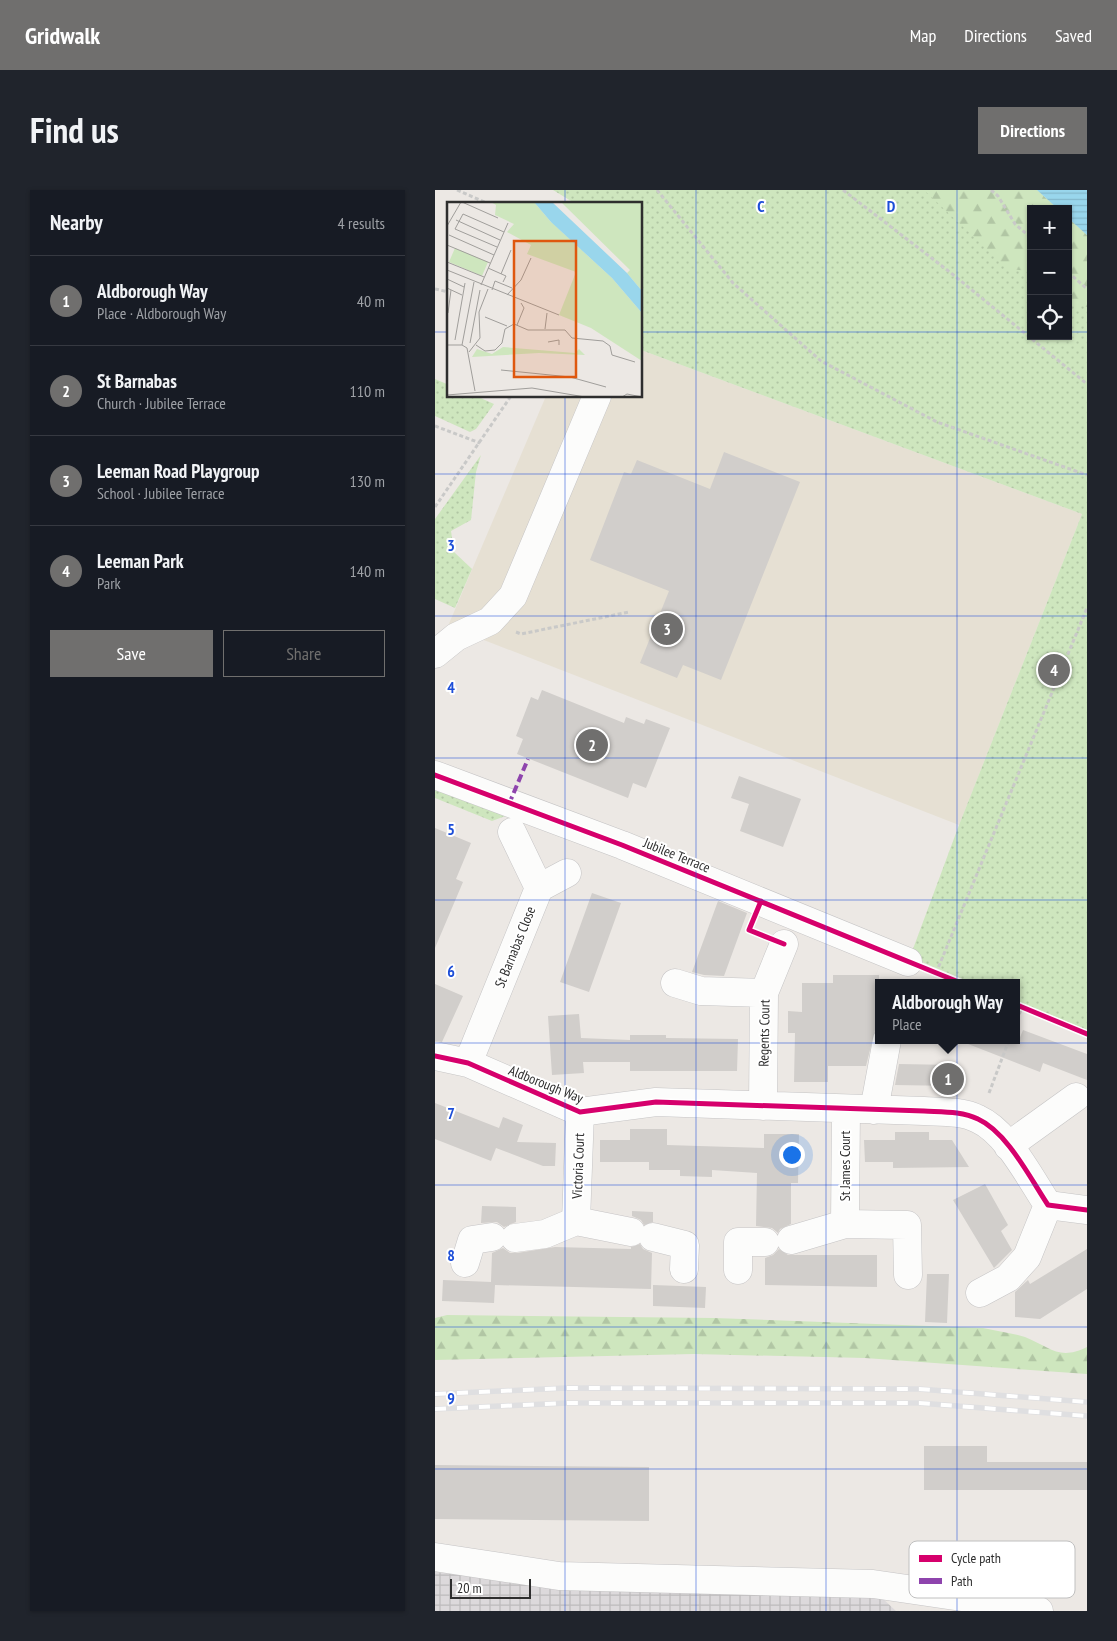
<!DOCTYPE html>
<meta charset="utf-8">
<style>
:root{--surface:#171b24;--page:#20242c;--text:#f1f3f6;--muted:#9ea1a6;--line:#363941;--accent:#706f6e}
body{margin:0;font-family:"PT Sans Narrow",sans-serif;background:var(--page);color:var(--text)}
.controls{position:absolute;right:15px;top:15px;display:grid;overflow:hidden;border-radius:0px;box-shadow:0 1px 4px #0004}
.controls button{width:45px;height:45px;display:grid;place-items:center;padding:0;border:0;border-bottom:1px solid var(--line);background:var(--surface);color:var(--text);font:25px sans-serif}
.scale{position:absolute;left:15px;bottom:12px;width:81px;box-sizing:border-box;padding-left:5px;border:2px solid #2e2e2e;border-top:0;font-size:14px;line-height:18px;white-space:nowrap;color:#2e2e2e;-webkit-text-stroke:4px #fff;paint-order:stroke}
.you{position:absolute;left:356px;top:964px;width:18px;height:18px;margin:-12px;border:4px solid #fff;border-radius:50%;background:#1a73e8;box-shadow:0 0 0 8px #1a73e833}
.badge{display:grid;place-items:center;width:32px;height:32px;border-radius:50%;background:var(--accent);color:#fff;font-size:16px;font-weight:700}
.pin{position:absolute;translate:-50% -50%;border:2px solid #fff;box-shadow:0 1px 5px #0006}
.popup{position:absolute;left:440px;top:789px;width:145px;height:65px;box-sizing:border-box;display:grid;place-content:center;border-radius:0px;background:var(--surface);filter:drop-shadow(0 1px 4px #0005);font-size:16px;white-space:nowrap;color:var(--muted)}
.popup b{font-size:19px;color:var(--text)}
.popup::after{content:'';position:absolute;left:50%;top:100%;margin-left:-10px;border:10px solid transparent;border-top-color:var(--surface)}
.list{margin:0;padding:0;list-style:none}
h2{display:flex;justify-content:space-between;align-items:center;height:65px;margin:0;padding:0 20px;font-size:21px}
h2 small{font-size:16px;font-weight:400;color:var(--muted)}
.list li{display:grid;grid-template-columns:32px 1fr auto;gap:15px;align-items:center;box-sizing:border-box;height:90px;padding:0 20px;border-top:1px solid var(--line)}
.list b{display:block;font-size:19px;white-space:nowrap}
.list p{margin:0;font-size:16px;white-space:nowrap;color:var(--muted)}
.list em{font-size:16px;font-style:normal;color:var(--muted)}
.actions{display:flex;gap:10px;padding:15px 20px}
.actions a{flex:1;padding:11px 0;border:1px solid var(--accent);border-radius:0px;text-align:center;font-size:18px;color:var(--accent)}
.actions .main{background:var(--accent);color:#fff}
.icon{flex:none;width:28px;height:28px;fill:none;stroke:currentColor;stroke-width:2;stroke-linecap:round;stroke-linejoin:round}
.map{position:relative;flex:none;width:652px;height:1421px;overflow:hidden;border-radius:0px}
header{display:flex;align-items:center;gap:30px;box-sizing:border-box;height:70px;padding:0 25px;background:var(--accent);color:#fff}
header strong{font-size:24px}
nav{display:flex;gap:28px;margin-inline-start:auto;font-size:18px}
.intro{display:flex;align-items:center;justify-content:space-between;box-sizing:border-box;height:120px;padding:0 30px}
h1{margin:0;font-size:35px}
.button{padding:12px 22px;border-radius:0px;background:var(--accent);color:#fff;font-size:18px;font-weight:700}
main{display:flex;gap:30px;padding:0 30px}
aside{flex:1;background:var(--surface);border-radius:0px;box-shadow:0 1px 4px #0004}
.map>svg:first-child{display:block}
.industrial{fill:url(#industrial-grid)}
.education{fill:#e6e0d3}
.green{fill:url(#green-dots)}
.forest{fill:url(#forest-firs)}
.water{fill:url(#water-rules)}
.building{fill:#d1cecb}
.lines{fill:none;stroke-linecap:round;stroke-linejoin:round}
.minor-casing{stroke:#c5c4c5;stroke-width:29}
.path{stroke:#c9c9c8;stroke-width:3;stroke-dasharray:4 2.5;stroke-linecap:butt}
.minor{stroke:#fcfcfb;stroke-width:28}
.rail-casing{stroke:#dfdfe1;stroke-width:5.5}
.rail{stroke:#fff;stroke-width:4;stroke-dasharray:11;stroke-linecap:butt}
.quiet{stroke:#8e44ad;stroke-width:4;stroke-dasharray:8 4;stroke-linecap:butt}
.cycleway-casing{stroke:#fff;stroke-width:8}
.cycleway{stroke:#d6006c;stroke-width:5}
.grid{fill:none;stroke:#1d4ed8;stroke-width:1;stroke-opacity:0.55}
.labels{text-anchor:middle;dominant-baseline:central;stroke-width:4;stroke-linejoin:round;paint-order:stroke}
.street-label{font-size:14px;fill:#2e2e2e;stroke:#fff}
.inset-road{fill:none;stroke:#a09e9b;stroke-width:1}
.view{fill:#df570e;fill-opacity:0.15;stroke:#df570e;stroke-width:2.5}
.inset-edge{fill:none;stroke:#2e2e2e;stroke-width:2.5}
.key{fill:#fff;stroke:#c0c0c0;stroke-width:1}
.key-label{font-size:14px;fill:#2e2e2e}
.grid-label{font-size:16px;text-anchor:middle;font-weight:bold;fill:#1d4ed8;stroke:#fff;stroke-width:4;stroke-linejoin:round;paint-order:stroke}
</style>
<header>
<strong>Gridwalk</strong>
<nav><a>Map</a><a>Directions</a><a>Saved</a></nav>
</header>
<div class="intro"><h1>Find us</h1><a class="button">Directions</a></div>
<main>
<aside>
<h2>Nearby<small>4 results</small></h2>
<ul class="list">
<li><span class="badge">1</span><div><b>Aldborough Way</b><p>Place · Aldborough Way</p></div><em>40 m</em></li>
<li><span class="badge">2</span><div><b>St Barnabas</b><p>Church · Jubilee Terrace</p></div><em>110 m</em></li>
<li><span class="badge">3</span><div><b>Leeman Road Playgroup</b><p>School · Jubilee Terrace</p></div><em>130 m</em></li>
<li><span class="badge">4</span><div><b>Leeman Park</b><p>Park</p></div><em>140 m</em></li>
</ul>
<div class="actions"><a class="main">Save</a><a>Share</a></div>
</aside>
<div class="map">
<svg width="652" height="1421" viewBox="0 0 652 1421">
<defs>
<pattern id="industrial-grid" width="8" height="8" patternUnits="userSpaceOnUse" patternTransform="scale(1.25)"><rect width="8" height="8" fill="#dcd9db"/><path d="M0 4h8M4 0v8" fill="none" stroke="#bdbbbc"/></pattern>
<pattern id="green-dots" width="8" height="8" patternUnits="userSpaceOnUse" patternTransform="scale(1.25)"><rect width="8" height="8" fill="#cee6be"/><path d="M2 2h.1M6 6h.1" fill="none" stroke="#b1c6a4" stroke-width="1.8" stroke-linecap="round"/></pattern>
<pattern id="forest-firs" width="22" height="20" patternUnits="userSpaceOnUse" patternTransform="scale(1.25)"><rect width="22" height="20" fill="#cee6be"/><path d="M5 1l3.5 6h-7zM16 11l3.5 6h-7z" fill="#b1c6a4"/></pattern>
<pattern id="water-rules" width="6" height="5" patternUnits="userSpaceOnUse" patternTransform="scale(1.25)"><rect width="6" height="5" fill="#99d6ec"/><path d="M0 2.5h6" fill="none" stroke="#84b8cb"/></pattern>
</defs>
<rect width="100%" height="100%" fill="#ece8e4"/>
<path class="industrial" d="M 0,1382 L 155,1398 L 409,1404 L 447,1408 L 461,1421 L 0,1421 Z"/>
<path class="education" d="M 206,160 L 647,324 L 524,635 L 13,436 L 111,206 L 206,206 Z"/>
<path class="green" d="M 118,0 L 602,0 L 623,19 L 596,19 L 596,146 L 633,146 L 633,28 L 652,45 L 652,840 L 582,811 L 582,793 L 537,793 L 475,767 L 524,635 L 647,324 L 206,160 L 206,14 L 141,14 Z
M 0,189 L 14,195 L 14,206 L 41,206 L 59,214 L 41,239 L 35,242 L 0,226 Z
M 46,265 L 41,282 L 36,330 L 16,341 L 19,362 L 37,379 L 20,418 L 0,409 L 0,329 Z
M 0,595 L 76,624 L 57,631 L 0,608 Z"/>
<path class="forest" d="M 481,0 L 602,0 L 623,19 L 596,19 L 596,81 L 573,79 L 490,1 Z
M 633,28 L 652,45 L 652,117 L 633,113 Z
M 12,1125 L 279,1128 L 548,1138 C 562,1141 577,1143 590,1147 C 615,1157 624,1171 652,1157 L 652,1184 L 430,1168 L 259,1164 L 0,1170 L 0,1128 Z"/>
<path class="water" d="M 602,0 L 652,0 L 652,45 L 633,28 L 633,19 L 623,19 Z"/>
<path class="building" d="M 289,262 L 365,292 L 286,490 L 248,475 L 242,488 L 205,473 L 234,401 L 155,370 L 189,282 L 196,284 L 202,270 L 275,299 Z
M 107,500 L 189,533 L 191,527 L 209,534 L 211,529 L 235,538 L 211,598 L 198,593 L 193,608 L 82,564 L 88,549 L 81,546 L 96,507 L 103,510 Z
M 304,586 L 366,609 L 348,657 L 305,641 L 314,614 L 296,608 Z
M 0,638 L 36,653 L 21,689 L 28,692 L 0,758 Z
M 157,703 L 186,713 L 154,802 L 125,792 Z
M 283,711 L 312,723 L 289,786 L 269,785 L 257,782 Z
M 398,785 L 444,785 L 444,822 L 440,821 L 440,840 L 431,876 L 393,876 L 393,892 L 359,892 L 360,843 L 353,843 L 353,821 L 367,822 L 367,793 L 398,793 Z
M 0,794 L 28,806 L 7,852 L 0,851 Z
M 144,824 L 146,848 L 195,850 L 195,845 L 231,845 L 231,848 L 303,849 L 302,881 L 195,881 L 195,872 L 148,872 L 149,883 L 117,885 L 113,826 Z
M 588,840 L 652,864 L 652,890 L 608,873 L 605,882 L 528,852 L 584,850 Z
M 464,874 L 519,875 L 520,896 L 460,895 Z
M 0,913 L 64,938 L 68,927 L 88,935 L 82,952 L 121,953 L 120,976 L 108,976 L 61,958 L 56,971 L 0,949 Z
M 195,939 L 232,939 L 232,955 L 329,958 L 329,944 L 364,944 L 363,993 L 356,993 L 356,1034 L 345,1039 L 343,1043 L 337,1038 L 321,1036 L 322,983 L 277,980 L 277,987 L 245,986 L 245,980 L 214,980 L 214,972 L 165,972 L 165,950 L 195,950 Z
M 460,942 L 494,942 L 494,950 L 517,950 L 534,977 L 458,978 L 458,972 L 430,972 L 429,950 L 460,950 Z
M 550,994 L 573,1035 L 566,1041 L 577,1060 L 559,1078 L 518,1010 Z
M 47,1016 L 81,1017 L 81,1032 L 69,1037 L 62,1032 L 46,1033 Z
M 197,1021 L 218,1022 L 218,1032 L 209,1035 L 206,1030 L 197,1026 Z
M 205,1054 L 208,1059 L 217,1063 L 216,1099 L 60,1095 L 59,1113 L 7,1111 L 8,1090 L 56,1092 L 57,1063 L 68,1058 L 75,1063 L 82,1063 L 120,1057 L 196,1059 L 196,1057 Z
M 344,1059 L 353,1065 L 442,1065 L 442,1097 L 330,1095 L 330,1068 L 338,1065 Z
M 652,1059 L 652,1099 L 605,1129 L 580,1127 L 580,1102 L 593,1090 L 595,1094 Z
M 492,1084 L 514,1084 L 512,1133 L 490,1132 Z
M 218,1095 L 271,1097 L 270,1118 L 218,1116 Z
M 489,1256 L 552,1256 L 552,1272 L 652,1272 L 652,1300 L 489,1300 Z
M 0,1275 L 214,1277 L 214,1331 L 0,1329 Z"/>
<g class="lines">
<g class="minor-casing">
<path id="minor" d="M 0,464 L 21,447 L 55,431 L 78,406 L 162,206
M 0,585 L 187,655 L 473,772
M 104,698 L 132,683
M 240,793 L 266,801 L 329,803
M 0,866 L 33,873 L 145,922 L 221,912 L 489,921 C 507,922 527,921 543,929 C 572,942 595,988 613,1015 L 652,1020
M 33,873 L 104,698 L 77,642
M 328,916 L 329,803 L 349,754
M 439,920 L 452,850
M 573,956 L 641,907
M 141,1031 L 145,922
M 410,1034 L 411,919
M 218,1047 L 250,1055 L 249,1079
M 80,1048 L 110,1044 L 141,1031 L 196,1042
M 356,1050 L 410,1034 L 472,1035 L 473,1085
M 30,1073 L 37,1050 L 57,1047
M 303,1080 L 303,1052 L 330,1052
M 545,1103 L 573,1088 L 592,1067 L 613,1015
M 0,1367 L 124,1386 L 438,1394 L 582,1415 L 604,1421"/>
</g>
<path class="path" d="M 22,0 L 54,14
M 222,0 L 298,93 L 386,171 L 502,232 L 652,285
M 408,0 L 516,83 L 652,194
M 556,0 L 563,6 L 580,34 L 596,48
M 633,82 L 652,99
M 0,99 L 14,102
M 0,236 L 45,253
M 0,317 L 76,206
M 81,442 L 86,444 L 194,422
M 501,783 L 652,418
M 582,830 L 587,817
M 554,903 L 574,850"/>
<use href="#minor" class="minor"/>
<g class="rail-casing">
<path id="rail" d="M 0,1204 L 131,1198 L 484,1199 L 652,1212
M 0,1219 L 132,1213 L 484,1213 L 652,1226"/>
</g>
<use href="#rail" class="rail"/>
<path class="quiet" d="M 74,614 L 93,569"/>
<g class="cycleway-casing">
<path id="cycleway" d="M 0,585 L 187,655 L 526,793
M 326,711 L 314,740 L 349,754
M 582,815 L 652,844
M 0,866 L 33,873 L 145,922 L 221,912 L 489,921 C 507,922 527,921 543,929 C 572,942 595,988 613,1015 L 652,1020"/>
</g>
<use href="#cycleway" class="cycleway"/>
</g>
<path class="grid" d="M 130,0 L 130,14M 261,0 L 261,1421M 391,0 L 391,1421M 522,0 L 522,1421M 0,142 L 14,142M 206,142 L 596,142M 633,142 L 652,142M 130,206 L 130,1421M 0,284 L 652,284M 0,426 L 652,426M 0,568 L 652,568M 0,710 L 652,710M 0,853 L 652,853M 0,995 L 652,995M 0,1137 L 652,1137M 0,1279 L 652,1279"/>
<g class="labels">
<g class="street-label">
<text transform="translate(242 665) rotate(22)">Jubilee Terrace</text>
<text transform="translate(80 757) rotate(-68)">St Barnabas Close</text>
<text transform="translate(329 843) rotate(-89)">Regents Court</text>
<text transform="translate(111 894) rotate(22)">Aldborough Way</text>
<text transform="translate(143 976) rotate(-88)">Victoria Court</text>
<text transform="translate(410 976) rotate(-90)">St James Court</text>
</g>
</g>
<g transform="translate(12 12)">
<rect width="195" height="195" fill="#ece8e4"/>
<path d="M 44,0 L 87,0 L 104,20 L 165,76 L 195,111 L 195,159 L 144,126 L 112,113 L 129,70 L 80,52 L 84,43 L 60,30 L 67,22 L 48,13 L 49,3 ZM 114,0 L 195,0 L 195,89 L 180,71 L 183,68 ZM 8,46 L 41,60 L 35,74 L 2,60 Z" fill="#cee6be"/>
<path d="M 104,20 L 136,50 L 134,54 L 109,38 L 110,31 ZM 56,145 L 128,151 L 132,147 L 138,153 L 92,151 L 25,155 L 30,147 L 45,152 Z" fill="#cee6be"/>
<path d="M 87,0 L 105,0 L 180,71 L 195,89 L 195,111 L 165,76 L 104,20 Z" fill="#99d6ec"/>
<path class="inset-road" d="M 15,0 L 51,16M 9,18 L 53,38M 0,24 L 14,0M 2,33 L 47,53M 0,43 L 43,61M 50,45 L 8,27 L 16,12 L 57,30M 0,60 L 37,75M 41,66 L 59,74 L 56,80M 0,68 L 112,113M 54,72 L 64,48M 0,77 L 17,85M 34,83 L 61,21M 0,86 L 15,93M 45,88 L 48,79 L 65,86M 60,93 L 74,78 L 84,56M 1,111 L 4,88M 38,115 L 60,124M 70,123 L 77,106 L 74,101M 98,127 L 100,111M 8,138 L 18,81M 101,140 L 112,138 L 112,143M 23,141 L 33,88M 0,143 L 15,143 L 20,146 L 28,189M 15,143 L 27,80M 29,143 L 38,149 L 48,148 L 55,141 L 58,127 L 67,122 L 81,128 L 118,128 L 125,136 L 156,139 L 163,144 L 165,153 L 188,160M 22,150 L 33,136 L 32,110 L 41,87M 54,168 L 123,175 L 159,185M 0,193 L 85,186 L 138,195M 175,195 L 180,192 L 195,195"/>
<path class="view" d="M 67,39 L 129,39 L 129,175 L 67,175 Z"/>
<rect width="195" height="195" class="inset-edge"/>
</g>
<rect x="474" y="1351" width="166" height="57" rx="8" class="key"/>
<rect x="484" y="1365" width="23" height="7" fill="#d6006c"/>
<rect x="484" y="1388" width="23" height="6" fill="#8e44ad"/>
<g class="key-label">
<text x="516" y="1373">Cycle path</text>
<text x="516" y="1396">Path</text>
</g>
<g class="grid-label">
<text x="326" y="22">C</text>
<text x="456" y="22">D</text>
<text x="16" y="361">3</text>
<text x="16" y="503">4</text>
<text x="16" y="645">5</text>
<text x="16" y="787">6</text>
<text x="16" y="929">7</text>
<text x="16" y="1071">8</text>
<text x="16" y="1214">9</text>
</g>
</svg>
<div class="controls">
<button>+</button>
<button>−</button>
<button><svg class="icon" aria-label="locate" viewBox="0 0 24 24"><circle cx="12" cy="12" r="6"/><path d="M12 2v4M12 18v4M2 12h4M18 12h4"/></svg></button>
</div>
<div class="scale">20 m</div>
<div class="you"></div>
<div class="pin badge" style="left:513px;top:889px">1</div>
<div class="popup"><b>Aldborough Way</b>Place</div>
<div class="pin badge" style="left:157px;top:555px">2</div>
<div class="pin badge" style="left:232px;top:439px">3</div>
<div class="pin badge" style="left:619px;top:480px">4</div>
</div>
</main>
